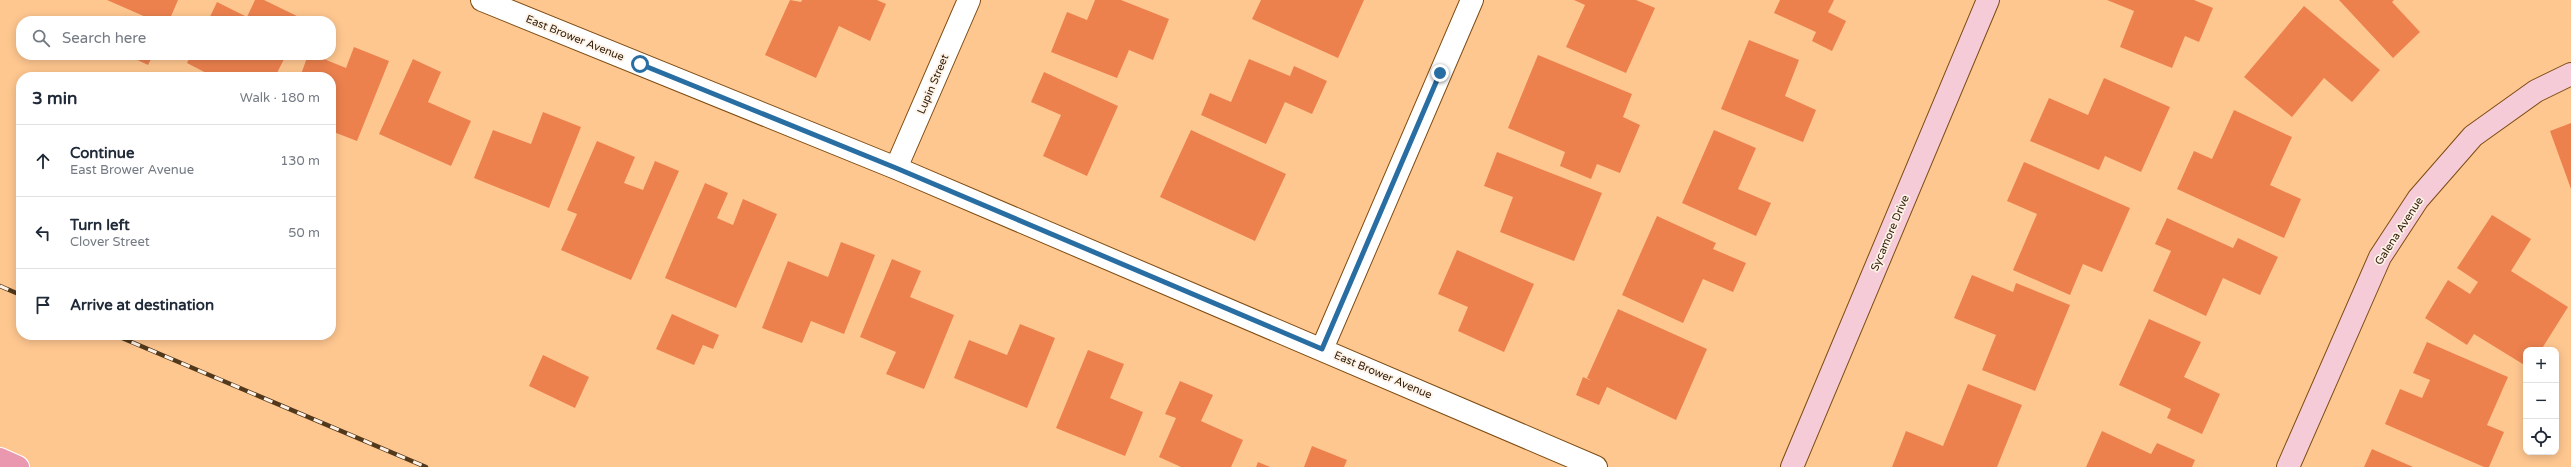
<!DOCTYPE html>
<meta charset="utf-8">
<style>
:root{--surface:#fff;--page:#f6f6f7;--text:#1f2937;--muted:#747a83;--line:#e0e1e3}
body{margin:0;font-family:"Varela Round",sans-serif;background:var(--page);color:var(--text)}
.controls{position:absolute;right:12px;bottom:12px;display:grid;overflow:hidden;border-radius:8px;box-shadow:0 2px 10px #0003}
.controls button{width:36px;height:36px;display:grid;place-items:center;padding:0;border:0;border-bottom:1px solid var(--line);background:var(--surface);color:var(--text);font:20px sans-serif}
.stop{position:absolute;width:12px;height:12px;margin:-9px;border:3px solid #296ea3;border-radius:50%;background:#fff}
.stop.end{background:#296ea3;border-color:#fff;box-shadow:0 1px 4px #0008}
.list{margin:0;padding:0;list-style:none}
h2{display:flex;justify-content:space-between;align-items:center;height:52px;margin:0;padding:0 16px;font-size:17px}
h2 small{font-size:13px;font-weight:400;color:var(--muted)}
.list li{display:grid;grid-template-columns:26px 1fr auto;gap:12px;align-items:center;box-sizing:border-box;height:72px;padding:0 16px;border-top:1px solid var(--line)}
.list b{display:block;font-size:15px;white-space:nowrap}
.list p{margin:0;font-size:13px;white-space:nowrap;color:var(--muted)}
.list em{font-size:13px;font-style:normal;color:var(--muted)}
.icon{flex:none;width:22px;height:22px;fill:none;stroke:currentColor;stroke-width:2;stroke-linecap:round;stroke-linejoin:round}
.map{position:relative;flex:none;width:2571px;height:467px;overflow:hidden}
.search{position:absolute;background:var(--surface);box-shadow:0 2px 10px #0003;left:16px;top:16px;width:320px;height:44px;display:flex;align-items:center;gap:10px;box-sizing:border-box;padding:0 14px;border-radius:16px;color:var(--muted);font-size:15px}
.panel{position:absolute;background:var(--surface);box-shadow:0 2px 10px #0003;left:16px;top:72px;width:320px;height:268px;border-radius:16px}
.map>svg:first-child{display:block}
.building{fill:#ec814e}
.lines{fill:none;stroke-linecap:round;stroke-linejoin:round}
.street-casing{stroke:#7d4c12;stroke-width:24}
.secondary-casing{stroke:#7d4c12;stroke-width:24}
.primary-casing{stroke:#fff;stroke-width:24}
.street{stroke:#fff;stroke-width:22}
.secondary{stroke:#f4cbd7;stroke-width:22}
.primary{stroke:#e998b0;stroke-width:22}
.rail-casing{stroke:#53391c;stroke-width:4.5}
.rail{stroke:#fdf2e7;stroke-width:3;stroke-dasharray:9;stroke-linecap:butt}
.route{stroke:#296ea3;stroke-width:5}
.labels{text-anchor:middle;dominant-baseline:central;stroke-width:3.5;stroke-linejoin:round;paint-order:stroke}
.street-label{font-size:11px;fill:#321d06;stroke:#fdf2e7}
</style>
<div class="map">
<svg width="2571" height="467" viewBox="0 0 2571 467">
<rect width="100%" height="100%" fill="#ffc790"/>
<path class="building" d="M 107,0 L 178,0 L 169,21 L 155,21 Z
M 255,0 L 264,0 L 303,19 L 208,21 L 217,2 L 247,17 Z
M 790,0 L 801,2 L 802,0 L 877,0 L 886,4 L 870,41 L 839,26 L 816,78 L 765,55 Z
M 1095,0 L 1121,0 L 1169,19 L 1153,60 L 1129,50 L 1117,78 L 1051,52 L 1067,12 L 1087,20 Z
M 1261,0 L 1364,0 L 1338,58 L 1252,19 Z
M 1574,0 L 1636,0 L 1655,8 L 1626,73 L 1566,47 L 1585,5 Z
M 1780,0 L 1834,0 L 1828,12 L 1846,21 L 1832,51 L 1812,41 L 1816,32 L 1774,13 Z
M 2107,0 L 2194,0 L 2213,8 L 2199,42 L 2185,36 L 2172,68 L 2120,47 L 2134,11 Z
M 2339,0 L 2394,0 L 2392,2 L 2420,32 L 2393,58 Z
M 2304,6 L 2380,70 L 2352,102 L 2324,78 L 2292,117 L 2244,77 Z
M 139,16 L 148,21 L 136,21 Z
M 1749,40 L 1799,60 L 1785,96 L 1816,110 L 1803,142 L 1721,109 Z
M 354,47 L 389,61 L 357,141 L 331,131 L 331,77 L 300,77 L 308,55 L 314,55 L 346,68 Z
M 127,55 L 153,55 L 148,65 Z
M 191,55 L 286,55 L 275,77 L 214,77 L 187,63 Z
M 1538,55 L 1632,94 L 1623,117 L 1640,125 L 1620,173 L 1597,164 L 1591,179 L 1560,166 L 1565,152 L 1508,128 Z
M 413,59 L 441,72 L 428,102 L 471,121 L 451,166 L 379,134 Z
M 1249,59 L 1290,76 L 1294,66 L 1327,81 L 1312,114 L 1285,102 L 1266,144 L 1201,115 L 1210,93 L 1231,102 Z
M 1044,72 L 1118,106 L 1087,176 L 1043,156 L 1061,115 L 1031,102 Z
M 2104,78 L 2170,107 L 2141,172 L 2105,156 L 2099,170 L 2030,141 L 2049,98 L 2088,115 Z
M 2234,110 L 2292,137 L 2270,185 L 2301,199 L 2284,238 L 2177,189 L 2194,151 L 2212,159 Z
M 543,112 L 581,127 L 549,208 L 474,178 L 493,130 L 531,144 Z
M 2571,123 L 2571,189 L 2550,131 Z
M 1191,130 L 1286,174 L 1255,241 L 1160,197 Z
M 1714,130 L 1756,148 L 1738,189 L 1771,203 L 1756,236 L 1682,203 Z
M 597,141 L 635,157 L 624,183 L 643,190 L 655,161 L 679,171 L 631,280 L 561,250 L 577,214 L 567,210 Z
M 1497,152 L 1602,193 L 1574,261 L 1500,232 L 1513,197 L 1484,186 Z
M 2024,162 L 2130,208 L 2102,272 L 2083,264 L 2070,295 L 2013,270 L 2037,214 L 2007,201 Z
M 705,183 L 728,193 L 717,218 L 733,225 L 743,199 L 777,214 L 736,308 L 665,278 Z
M 2492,215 L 2531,239 L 2511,271 L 2568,307 L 2541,350 L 2526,350 L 2526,366 L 2474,334 L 2467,345 L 2425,318 L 2448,280 L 2470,294 L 2478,282 L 2457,268 Z
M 1657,216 L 1716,243 L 1713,249 L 1746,263 L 1733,292 L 1703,279 L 1683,323 L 1622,295 Z
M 2167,218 L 2233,248 L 2238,238 L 2278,257 L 2260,295 L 2223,278 L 2206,316 L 2153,291 L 2171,251 L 2155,244 Z
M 841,242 L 875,255 L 844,334 L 811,321 L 802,343 L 762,328 L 788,261 L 828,277 Z
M 1457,250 L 1534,284 L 1504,352 L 1458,331 L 1468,307 L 1438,294 Z
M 892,259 L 921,271 L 910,297 L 954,315 L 924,389 L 886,374 L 896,352 L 860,337 Z
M 1972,275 L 2013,292 L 2016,283 L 2070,305 L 2035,391 L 1982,370 L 1996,335 L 1954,318 Z
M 1618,309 L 1707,349 L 1676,420 L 1607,387 L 1599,405 L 1576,395 L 1583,377 L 1592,381 L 1587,378 Z
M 672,314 L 719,335 L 713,349 L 703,345 L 694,365 L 656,349 Z
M 2149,319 L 2201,342 L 2184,377 L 2220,394 L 2202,434 L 2167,418 L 2171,409 L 2119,385 Z
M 1020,324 L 1055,338 L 1027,408 L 954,378 L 969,340 L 1007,355 Z
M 2427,342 L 2508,377 L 2487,425 L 2504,432 L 2489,467 L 2484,467 L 2385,424 L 2400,389 L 2422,398 L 2430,380 L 2413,373 Z
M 1088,350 L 1124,364 L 1110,398 L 1143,412 L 1125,456 L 1056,428 Z
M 543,355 L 589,377 L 575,408 L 529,386 Z
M 1180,381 L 1213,395 L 1201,421 L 1243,440 L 1231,467 L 1181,467 L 1159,457 L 1176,418 L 1165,414 Z
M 1968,384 L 2022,405 L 1997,467 L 1892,467 L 1906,431 L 1943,446 Z
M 2102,431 L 2151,454 L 2157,443 L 2195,460 L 2192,467 L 2086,467 Z
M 1312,446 L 1347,460 L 1344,467 L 1304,467 Z
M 2372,449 L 2413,467 L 2364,467 Z
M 1258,462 L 1270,467 L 1256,467 Z"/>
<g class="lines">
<g class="street-casing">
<path id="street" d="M 482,0 L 896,168 L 1596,467
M 896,168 L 969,0
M 1322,349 L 1472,0"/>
</g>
<g class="secondary-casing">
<path id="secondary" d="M 1792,467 L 1988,0
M 2288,467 L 2380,257 L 2418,199 L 2473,136 L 2536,91 L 2571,74"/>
</g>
<g class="primary-casing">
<path id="primary" d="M 0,459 L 18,467"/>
</g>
<use href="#street" class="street"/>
<use href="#secondary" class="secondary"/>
<use href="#primary" class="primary"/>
<g class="rail-casing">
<path id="rail" d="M 0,286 L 21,295
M 115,335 L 426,467"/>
</g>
<use href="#rail" class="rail"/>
</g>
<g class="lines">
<path class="route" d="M 640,64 L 896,168 L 1322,349 L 1440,73"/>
</g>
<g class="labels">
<g class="street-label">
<text transform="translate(575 38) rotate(22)">East Brower Avenue</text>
<text transform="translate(933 84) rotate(-67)">Lupin Street</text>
<text transform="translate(2399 231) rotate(-57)">Galena Avenue</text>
<text transform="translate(1890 233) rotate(-67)">Sycamore Drive</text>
<text transform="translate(1383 375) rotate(23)">East Brower Avenue</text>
</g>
</g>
</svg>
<div class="controls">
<button>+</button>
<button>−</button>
<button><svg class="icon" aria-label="locate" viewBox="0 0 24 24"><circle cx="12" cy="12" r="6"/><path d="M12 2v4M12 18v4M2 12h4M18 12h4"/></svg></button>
</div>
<div class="stop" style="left:640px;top:64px"></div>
<div class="stop end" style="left:1440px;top:73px"></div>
<div class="search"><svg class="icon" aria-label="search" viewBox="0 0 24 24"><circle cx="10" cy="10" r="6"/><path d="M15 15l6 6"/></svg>Search here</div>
<section class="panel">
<h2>3 min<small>Walk · 180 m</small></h2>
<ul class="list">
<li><svg class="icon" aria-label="ahead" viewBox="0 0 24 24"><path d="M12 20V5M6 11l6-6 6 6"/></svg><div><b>Continue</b><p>East Brower Avenue</p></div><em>130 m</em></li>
<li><svg class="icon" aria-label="left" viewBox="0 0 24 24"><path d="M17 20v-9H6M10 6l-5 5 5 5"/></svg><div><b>Turn left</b><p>Clover Street</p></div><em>50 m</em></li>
<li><svg class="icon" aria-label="arrive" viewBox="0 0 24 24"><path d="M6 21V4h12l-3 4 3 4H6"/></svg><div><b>Arrive at destination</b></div></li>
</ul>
</section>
</div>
